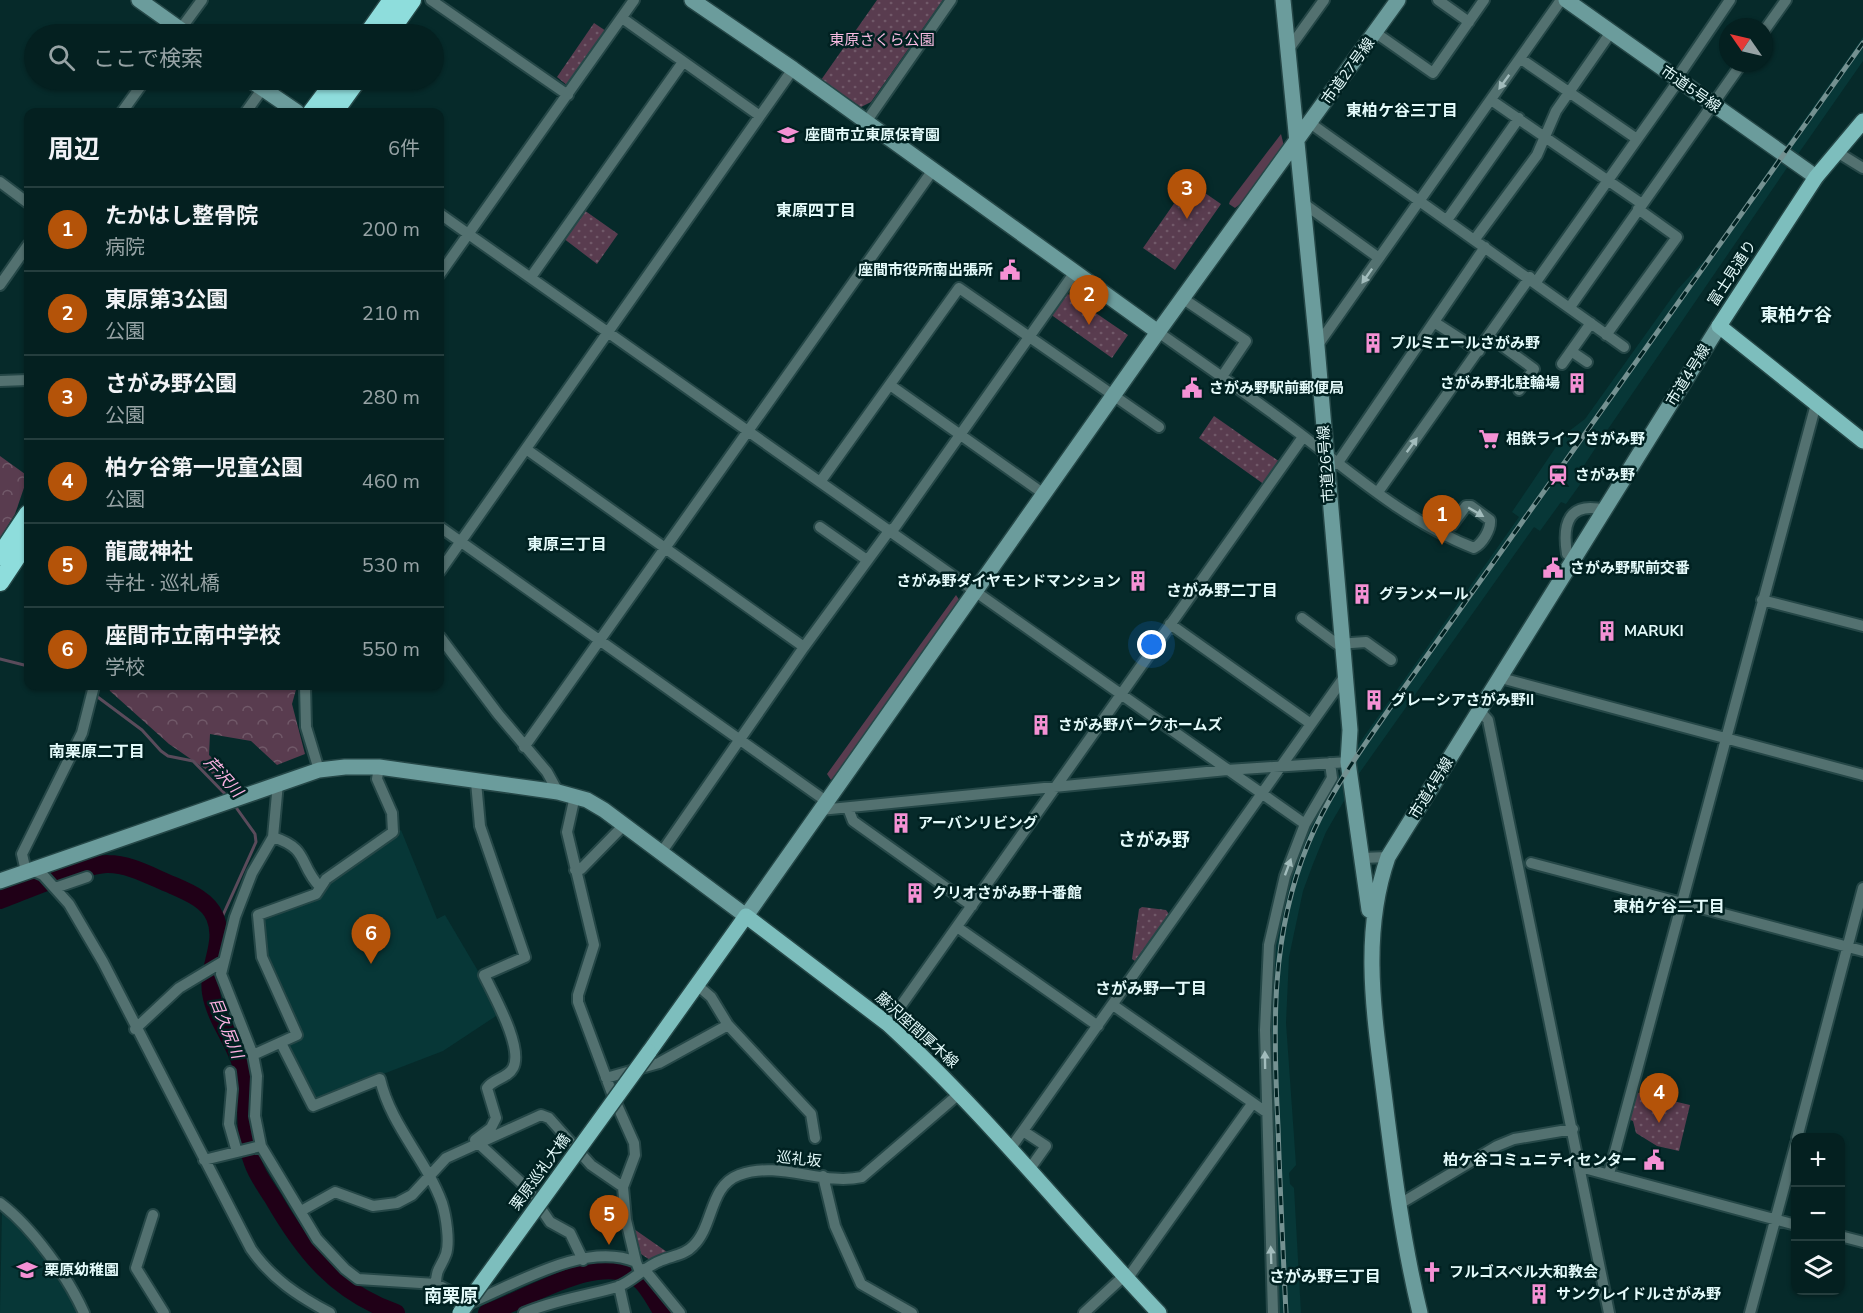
<!DOCTYPE html>
<html lang="ja">
<meta charset="utf-8">
<style>
:root{--surface:#042020;--page:#122d2d;--text:#f1f3f6;--muted:#97a3a5;--line:#253e3e;--accent:#b45309}
body{margin:0;font-family:"Nunito Sans","Noto Sans JP",sans-serif;background:var(--page);color:var(--text)}
.controls{position:absolute;right:18px;bottom:18px;display:grid;overflow:hidden;border-radius:12px;box-shadow:0 2px 4px #0004}
.controls button{width:54px;height:54px;display:grid;place-items:center;padding:0;border:0;border-bottom:2px solid var(--line);background:var(--surface);color:var(--text);font:30px sans-serif}
.compass{position:absolute;left:1719px;top:18px;width:54px;height:54px;border-radius:50%;background:var(--surface);box-shadow:0 2px 4px #0004;rotate:304deg}
.you{position:absolute;left:1152px;top:645px;width:21px;height:21px;margin:-15px;border:4px solid #fff;border-radius:50%;background:#1a73e8;box-shadow:0 0 0 9px #1a73e833}
.badge{display:grid;place-items:center;width:39px;height:39px;border-radius:50%;background:var(--accent);color:#fff;font-size:20px;font-weight:700}
.pin{position:absolute;translate:-50% -50px;filter:drop-shadow(0 2px 3px #0008)}
.pin::after{content:'';position:absolute;top:32px;width:21px;height:18px;background:inherit;clip-path:polygon(0 0,100% 0,50% 100%)}
.list{margin:0;padding:0;list-style:none}
h2{display:flex;justify-content:space-between;align-items:center;height:78px;margin:0;padding:0 24px;font-size:26px}
h2 small{font-size:20px;font-weight:400;color:var(--muted)}
.list li{display:grid;grid-template-columns:39px 1fr auto;gap:18px;align-items:center;box-sizing:border-box;height:84px;padding:0 24px;border-top:2px solid var(--line)}
.list b{display:block;font-size:22px;white-space:nowrap}
.list p{margin:0;font-size:20px;white-space:nowrap;color:var(--muted)}
.list em{font-size:20px;font-style:normal;color:var(--muted)}
.icon{flex:none;width:33px;height:33px;fill:none;stroke:currentColor;stroke-width:2;stroke-linecap:round;stroke-linejoin:round}
.map{position:relative;flex:none;width:1863px;height:1313px;overflow:hidden}
.search{position:absolute;background:var(--surface);box-shadow:0 2px 4px #0004;left:24px;top:24px;width:420px;height:66px;display:flex;align-items:center;gap:15px;box-sizing:border-box;padding:0 21px;border-radius:33px;color:var(--muted);font-size:22px}
.panel{position:absolute;background:var(--surface);box-shadow:0 2px 4px #0004;left:24px;top:108px;width:420px;height:582px;border-radius:12px}
.map>svg:first-child{display:block}
.built{fill:#073737}
.grass{fill:url(#grass-dots)}
.forest{fill:url(#forest-crowns)}
.garden{fill:#593c4f}
.lines{fill:none;stroke-linecap:round;stroke-linejoin:round}
.stream{stroke:#5a4b5b;stroke-width:3}
.river{stroke:#200017;stroke-width:18}
.street-casing{stroke:#254747;stroke-width:14}
.secondary-casing{stroke:#254747;stroke-width:18}
.primary-casing{stroke:#254747;stroke-width:18}
.highway-casing{stroke:#254747;stroke-width:21}
.street{stroke:#537170;stroke-width:10}
.secondary{stroke:#6b9c9c;stroke-width:15}
.primary{stroke:#7dbebd;stroke-width:15}
.highway{stroke:#8edddc;stroke-width:18}
.rail-casing{stroke:#749191;stroke-width:5}
.rail{stroke:#002121;stroke-width:3;stroke-dasharray:9;stroke-linecap:butt}
.primary-bridge-casing{stroke:#254747;stroke-width:18;stroke-linecap:butt}
.primary-bridge{stroke:#7dbebd;stroke-width:15}
.oneway{fill:#a2bcbc}
.labels{text-anchor:middle;dominant-baseline:central;stroke-width:5;stroke-linejoin:round;paint-order:stroke}
.park-label{font-size:15px;fill:#f8bbe2;stroke:#002121}
.street-label{font-size:15px;fill:#e3fafa;stroke:#002121}
.poi-label{font-size:15px;font-weight:bold;fill:#e3fafa;stroke:#002121;text-anchor:start}
.neighbourhood-label{font-size:16px;font-weight:bold;fill:#e3fafa;stroke:#002121}
.water-label{font-size:16px;font-style:italic;fill:#fcb1e2;stroke:#002121}
.quarter-label{font-size:18px;font-weight:bold;fill:#e3fafa;stroke:#002121}
</style>
<div class="map">
<svg width="1863" height="1313" viewBox="0 0 1863 1313">
<defs>
<pattern id="grass-dots" width="8" height="8" patternUnits="userSpaceOnUse" patternTransform="scale(1.5)"><rect width="8" height="8" fill="#593c4f"/><path d="M2 2h.1M6 6h.1" fill="none" stroke="#715969" stroke-width="1.8" stroke-linecap="round"/></pattern>
<pattern id="forest-crowns" width="20" height="18" patternUnits="userSpaceOnUse" patternTransform="scale(1.5)"><rect width="20" height="18" fill="#593c4f"/><path d="M2 6a3 3 0 1 1 6 0M12 15a3 3 0 1 1 6 0" fill="none" stroke="#715969"/></pattern>
</defs>
<rect width="100%" height="100%" fill="#062a2a"/>
<path class="built" d="M 1863,37 L 1863,61 L 1796,157 L 1784,148 Z
M 1778,157 L 1789,165 L 1606,432 L 1583,467 L 1589,472 L 1566,504 L 1561,502 L 1540,531 L 1534,527 L 1358,775 L 1353,752 L 1519,517 L 1512,512 L 1564,435 L 1585,419 L 1678,289 L 1712,252 Z
M 1343,769 L 1348,794 L 1326,832 L 1313,864 L 1303,891 L 1289,957 L 1286,1023 L 1296,1165 L 1289,1173 L 1290,1184 L 1294,1188 L 1301,1313 L 1277,1313 L 1268,1065 L 1271,954 L 1287,886 L 1297,857 L 1310,825 Z
M 401,830 L 437,919 L 445,915 L 478,971 L 499,1014 L 443,1051 L 318,1099 L 314,1098 L 288,1048 L 290,1043 L 301,1037 L 266,956 L 262,921 L 265,917 L 328,881 Z
M 2,1211 L 32,1241 L 73,1297 L 81,1313 L 0,1313 Z"/>
<path class="grass" d="M 877,0 L 943,0 L 871,102 L 861,107 L 821,80 Z
M 594,23 L 606,31 L 568,86 L 557,77 Z
M 1189,182 L 1221,204 L 1175,270 L 1143,248 Z
M 584,210 L 618,234 L 597,264 L 563,238 Z
M 1065,292 L 1128,335 L 1112,358 L 1050,314 Z
M 1214,416 L 1280,462 L 1265,485 L 1199,438 Z
M 1142,907 L 1166,910 L 1169,914 L 1135,961 L 1132,959 L 1139,909 Z
M 1635,1092 L 1690,1105 L 1679,1151 L 1657,1146 L 1636,1133 L 1633,1121 L 1628,1119 Z
M 634,1229 L 667,1252 L 650,1260 L 641,1254 Z"/>
<path class="forest" d="M 0,456 L 25,474 L 27,479 L 15,514 L 0,538 Z
M 108,686 L 297,686 L 292,704 L 305,754 L 277,765 L 251,741 L 210,734 L 209,755 L 237,781 L 227,784 L 169,744 L 110,691 Z"/>
<path class="garden" d="M 1281,134 L 1284,146 L 1245,200 L 1235,208 L 1229,204 L 1230,201 Z
M 956,595 L 960,601 L 850,757 L 831,780 L 827,774 Z"/>
<g class="lines">
<path class="stream" d="M 0,659 L 28,666
M 95,695 L 142,730 L 161,751 L 168,756 L 193,761 L 227,796
M 218,926 L 256,842 L 255,834 L 235,806"/>
<path class="river" d="M 0,900 C 23,892 87,863 108,864 C 130,864 152,877 172,885 C 188,892 208,900 215,917 C 226,943 207,966 211,993 C 215,1018 233,1039 241,1064 C 251,1097 241,1132 253,1163 C 257,1175 266,1187 273,1198 C 304,1252 336,1292 396,1313
M 487,1313 C 526,1300 600,1250 639,1279 C 649,1287 656,1303 663,1313"/>
<g class="street-casing">
<path id="street" d="M 431,0 L 568,95
M 1438,0 L 1469,22
M 622,18 L 760,116
M 1764,31 L 1786,0
M 1376,33 L 1433,73 L 1484,0
M 177,34 L 202,0
M 1288,50 L 1324,0
M 1521,59 L 1637,139
M 1677,78 L 1730,0
M 1491,100 L 1642,204
M 122,112 L 145,80
M 246,112 L 263,88
M 866,122 L 951,0
M 1310,123 L 1624,347
M 1837,152 L 1863,168
M 0,182 L 28,203
M 1303,203 L 1379,258
M 440,214 L 1305,824
M 1447,220 L 1519,118
M 1475,239 L 1537,155 L 1556,111 L 1611,32
M 440,274 L 634,0
M 531,277 L 683,62
M 1536,282 L 1679,80
M 0,285 L 28,245
M 1182,298 L 1246,341 L 1221,378
M 1570,307 L 1742,63
M 1434,322 L 1479,351
M 1158,332 C 1205,365 1253,398 1299,433 C 1354,475 1409,523 1474,548 C 1483,543 1491,529 1490,520 L 1471,506 L 1466,506 L 1452,525 L 1439,532
M 1606,335 L 1677,237 L 1638,209
M 1490,337 L 1534,369 L 1519,390
M 1317,346 L 1561,0
M 1571,351 L 1587,362
M 1562,364 L 1591,323
M 0,381 L 28,380
M 890,385 L 1044,494
M 526,449 L 804,647
M 1337,464 L 1485,247
M 820,482 L 959,288 L 1159,427
M 1378,492 L 1530,277
M 440,527 L 826,801
M 820,527 L 867,560
M 1574,560 L 1567,554 C 1562,523 1569,501 1605,510
M 440,571 L 793,69
M 1762,600 L 1863,626
M 1302,618 L 1337,644 L 1366,642 L 1391,660
M 1170,624 L 1311,724
M 440,637 L 498,714 L 547,772 L 558,792
M 1501,678 L 1863,775
M 94,686 L 82,733 L 22,854 L 25,867 L 43,875 L 69,904 L 103,962 L 251,1249 C 272,1279 298,1296 330,1313
M 305,686 L 306,727 L 319,770
M 1480,711 L 1488,720 L 1609,1313
M 524,747 L 933,170
M 476,782 L 480,826 L 525,957 L 484,975 C 493,994 524,1048 513,1068 C 508,1078 493,1079 487,1088 L 496,1118 L 491,1128 L 475,1140 L 527,1188 L 550,1222 L 570,1233 L 583,1260
M 278,783 L 273,837 L 252,873 L 235,917 L 221,974 L 253,1055 L 257,1076 L 255,1116 L 261,1146 L 317,1239 L 345,1269 L 358,1279 L 436,1284 L 453,1293 L 465,1305 C 513,1286 585,1240 636,1262 L 640,1272
M 575,796 L 567,832 L 594,945 L 578,995 L 578,1002 L 613,1096 L 634,1143 L 635,1155 L 623,1187
M 848,808 L 853,821 L 972,906
M 820,810 L 1227,770 L 1348,762
M 273,837 C 310,849 298,864 320,887
M 661,853 L 804,647 L 889,531 L 895,527 L 1075,272
M 1362,858 L 1388,857
M 1531,863 L 1863,951
M 575,870 L 581,869 L 624,825
M 55,888 L 87,877
M 957,927 L 1098,1026
M 697,985 L 711,997 L 728,1025 L 811,1114 L 815,1138
M 1113,1005 L 1266,1112
M 888,1024 L 1303,437
M 135,1029 L 179,988 L 224,961
M 281,1043 L 313,1106 L 380,1079 C 391,1126 426,1159 442,1203 C 446,1216 450,1242 446,1254 C 441,1268 436,1268 436,1284
M 253,1055 L 297,1035 L 262,957 L 258,915 L 316,894 L 326,879 L 393,832 L 392,813 L 377,779 L 379,767
M 230,1072 L 232,1089 L 229,1124 L 237,1152
M 606,1078 L 659,1063 L 728,1025
M 1023,1131 L 1046,1146 L 1029,1170
M 1797,1138 L 1863,888
M 1010,1149 L 1345,676
M 204,1160 L 261,1146
M 1580,1167 L 1796,1225
M 1609,1174 L 1816,404
M 823,1176 L 835,1226 L 861,1284 L 912,1313
M 0,1203 C 32,1227 68,1277 84,1313
M 1398,1205 L 1497,1146 L 1514,1139 L 1573,1129
M 301,1211 L 335,1192 L 373,1206 L 397,1203 L 412,1195 L 446,1158 L 541,1115 L 549,1118 L 591,1165 L 623,1187 L 626,1220 L 636,1262
M 153,1215 L 136,1268 L 164,1313
M 1840,1236 L 1863,1242
M 644,1269 L 680,1313
M 1127,1279 L 1252,1104
M 619,1286 L 625,1313
M 524,1313 C 554,1300 586,1296 617,1287 C 632,1282 644,1267 660,1261 C 671,1256 685,1255 693,1246 C 714,1226 709,1186 739,1175 C 780,1160 822,1186 862,1177 L 960,1093
M 1084,1313 L 1124,1276
M 1273,1313 L 1265,1030 L 1269,945 L 1285,876 L 1305,824 L 1332,778 L 1330,763
M 1750,1313 L 1796,1143"/>
</g>
<g class="secondary-casing">
<path id="secondary" d="M 139,0 L 187,34
M 692,0 L 793,69 L 1158,332
M 1283,0 L 1317,346 L 1350,730 L 1348,762 L 1369,910
M 1566,0 L 1816,177
M 250,80 L 297,112
M 0,881 L 319,770 L 345,767 L 379,767 L 558,792 L 587,800 L 604,810 L 746,916 L 1158,332 L 1398,0
M 1420,1313 C 1403,1243 1394,1173 1385,1101 C 1375,1019 1360,937 1388,857 L 1719,326"/>
</g>
<g class="primary-casing">
<path id="primary" d="M 1863,121 L 1816,177 L 1719,326 L 1863,441
M 649,1052 L 746,916 L 888,1024 C 985,1113 1068,1217 1159,1313"/>
</g>
<g class="highway-casing">
<path id="highway" d="M 368,34 L 392,0
M 388,34 L 412,0
M 312,112 L 336,80
M 334,112 L 357,80
M 0,556 L 28,514
M 0,582 L 28,540"/>
</g>
<use href="#street" class="street"/>
<use href="#secondary" class="secondary"/>
<use href="#primary" class="primary"/>
<use href="#highway" class="highway"/>
<g class="rail-casing">
<path id="rail" d="M 1286,1313 C 1283,1251 1280,1189 1278,1127 C 1273,1030 1270,936 1308,844 C 1329,793 1361,750 1392,705 L 1863,43"/>
</g>
<use href="#rail" class="rail"/>
<g class="primary-bridge-casing">
<path id="primary-bridge" d="M 460,1313 L 649,1052"/>
</g>
<use href="#primary-bridge" class="primary-bridge"/>
</g>
<defs><path id="oneway-solid" d="M-6-.8H1V-3.2L6.5 0L1 3.2V.8H-6Z" transform="scale(1.5)"/></defs>
<g class="oneway">
<use href="#oneway-solid" transform="translate(1504 82) rotate(126)"/>
<use href="#oneway-solid" transform="translate(1367 276) rotate(125)"/>
<use href="#oneway-solid" transform="translate(1412 445) rotate(-54)"/>
<use href="#oneway-solid" transform="translate(1476 512) rotate(30)"/>
<use href="#oneway-solid" transform="translate(1288 867) rotate(-70)"/>
<use href="#oneway-solid" transform="translate(1265 1060) rotate(-91)"/>
<use href="#oneway-solid" transform="translate(1271 1255) rotate(-92)"/>
</g>
<defs>
<g id="school-bare" transform="scale(1.62)"><path d="M0-5L7-2L0 1L-7-2ZM-4 1L0 2.5L4 1V4Q0 6-4 4Z" fill="#f491d4" stroke="#002121" stroke-width="2.5" paint-order="stroke"/></g>
<g id="civic-bare" transform="scale(1.62)"><path d="M-.6-6.5H3V-4.5H.6V-3L4-1V1h2V6H-6V1h2V-1L-.6-3ZM-1.2 2.5V6h2.4V2.5Z" fill="#f491d4" stroke="#002121" stroke-width="2.5" paint-order="stroke"/></g>
<g id="building-bare" transform="scale(1.62)"><path d="M-4-6H4V6H1V3H-1V6H-4ZM-2.5-4.3h1.7v1.8h-1.7ZM.8-4.3h1.7v1.8H.8ZM-2.5-1h1.7V.8h-1.7ZM.8-1h1.7V.8H.8Z" fill="#f491d4" stroke="#002121" stroke-width="2.5" paint-order="stroke"/></g>
<g id="supermarket-bare" transform="scale(1.62)"><path d="M-6-5.5h2.5l.6 2H6L4.5 2H-2.5L-4.4-4H-6ZM-1.5 3.2a1.3 1.3 0 1 0 .1 0ZM3 3.2a1.3 1.3 0 1 0 .1 0Z" fill="#f491d4" stroke="#002121" stroke-width="2.5" paint-order="stroke"/></g>
<g id="station-bare" transform="scale(1.62)"><path d="M-3-6H3Q5-6 5-4V2Q5 4 3 4L4.5 6H3L1.5 4h-3L-3 6H-4.5L-3 4Q-5 4-5 2V-4Q-5-6-3-6ZM-3.5-4v3h7v-3ZM-3.5 1v1.5H-2V1ZM2 1v1.5H3.5V1Z" fill="#f491d4" stroke="#002121" stroke-width="2.5" paint-order="stroke"/></g>
<g id="church-bare" transform="scale(1.62)"><path d="M-1.2-6h2.4v3.5h3.3v2.4h-3.3V6h-2.4V-.1h-3.3v-2.4h3.3Z" fill="#f491d4" stroke="#002121" stroke-width="2.5" paint-order="stroke"/></g>
</defs>
<g fill-rule="evenodd">
<use href="#school-bare" x="788" y="135"/>
<use href="#civic-bare" x="1010" y="270"/>
<use href="#building-bare" x="1373" y="343"/>
<use href="#building-bare" x="1577" y="383"/>
<use href="#civic-bare" x="1192" y="388"/>
<use href="#supermarket-bare" x="1489" y="439"/>
<use href="#station-bare" x="1558" y="475"/>
<use href="#civic-bare" x="1553" y="568"/>
<use href="#building-bare" x="1138" y="581"/>
<use href="#building-bare" x="1362" y="594"/>
<use href="#building-bare" x="1607" y="631"/>
<use href="#building-bare" x="1374" y="700"/>
<use href="#building-bare" x="1041" y="725"/>
<use href="#building-bare" x="901" y="823"/>
<use href="#building-bare" x="915" y="893"/>
<use href="#civic-bare" x="1654" y="1160"/>
<use href="#school-bare" x="27" y="1270"/>
<use href="#church-bare" x="1432" y="1272"/>
<use href="#building-bare" x="1539" y="1294"/>
</g>
<g class="labels">
<g class="park-label">
<text x="882" y="40">東原さくら公園</text>
</g>
<g class="street-label">
<text transform="translate(1348 71) rotate(-54)">市道27号線</text>
<text transform="translate(1691 89) rotate(35)">市道5号線</text>
<text transform="translate(1732 273) rotate(-57)">富士見通り</text>
<text transform="translate(1688 375) rotate(-58)">市道4号線</text>
<text transform="translate(1326 464) rotate(-94)">市道26号線</text>
<text transform="translate(1431 788) rotate(-58)">市道4号線</text>
<text transform="translate(917 1030) rotate(42)">藤沢座間厚木線</text>
<text transform="translate(799 1159) rotate(6)">巡礼坂</text>
<text transform="translate(540 1172) rotate(-54)">栗原巡礼大橋</text>
</g>
<g class="poi-label">
<text x="805" y="135">座間市立東原保育園</text>
<text x="993" y="270" text-anchor="end">座間市役所南出張所</text>
<text x="1390" y="343">プルミエールさがみ野</text>
<text x="1560" y="383" text-anchor="end">さがみ野北駐輪場</text>
<text x="1209" y="388">さがみ野駅前郵便局</text>
<text x="1506" y="439">相鉄ライフ さがみ野</text>
<text x="1575" y="475">さがみ野</text>
<text x="1570" y="568">さがみ野駅前交番</text>
<text x="1121" y="581" text-anchor="end">さがみ野ダイヤモンドマンション</text>
<text x="1379" y="594">グランメール</text>
<text x="1624" y="631">MARUKI</text>
<text x="1391" y="700">グレーシアさがみ野II</text>
<text x="1058" y="725">さがみ野パークホームズ</text>
<text x="918" y="823">アーバンリビング</text>
<text x="932" y="893">クリオさがみ野十番館</text>
<text x="1637" y="1160" text-anchor="end">柏ケ谷コミュニティセンター</text>
<text x="44" y="1270">栗原幼稚園</text>
<text x="1449" y="1272">フルゴスペル大和教会</text>
<text x="1556" y="1294">サンクレイドルさがみ野</text>
</g>
<g class="neighbourhood-label">
<text x="1402" y="111">東柏ケ谷三丁目</text>
<text x="816" y="211">東原四丁目</text>
<text x="567" y="545">東原三丁目</text>
<text x="1222" y="591">さがみ野二丁目</text>
<text x="97" y="752">南栗原二丁目</text>
<text x="1669" y="907">東柏ケ谷二丁目</text>
<text x="1151" y="989">さがみ野一丁目</text>
<text x="1325" y="1277">さがみ野三丁目</text>
</g>
<g class="water-label">
<text transform="translate(223 777) rotate(48)">芹沢川</text>
<text transform="translate(226 1028) rotate(68)">目久尻川</text>
</g>
<g class="quarter-label">
<text x="1796" y="315">東柏ケ谷</text>
<text x="1154" y="840">さがみ野</text>
<text x="451" y="1296">南栗原</text>
</g>
</g>
</svg>
<div class="controls">
<button>+</button>
<button>−</button>
<button><svg class="icon" aria-label="layers" viewBox="0 0 24 24"><path d="M12 4l9 5-9 5-9-5zM3 14l9 5 9-5"/></svg></button>
</div>
<svg class="compass" viewBox="-18 -18 36 36"><path d="M0-13l5 13h-10z" fill="#e53935"/><path d="M0 13l5-13h-10z" fill="#97a3a5"/></svg>
<div class="you"></div>
<div class="pin badge" style="left:1442px;top:545px">1</div>
<div class="pin badge" style="left:1089px;top:325px">2</div>
<div class="pin badge" style="left:1187px;top:219px">3</div>
<div class="pin badge" style="left:1659px;top:1123px">4</div>
<div class="pin badge" style="left:609px;top:1245px">5</div>
<div class="pin badge" style="left:371px;top:964px">6</div>
<div class="search"><svg class="icon" aria-label="search" viewBox="0 0 24 24"><circle cx="10" cy="10" r="6"/><path d="M15 15l6 6"/></svg>ここで検索</div>
<section class="panel">
<h2>周辺<small>6件</small></h2>
<ul class="list">
<li><span class="badge">1</span><div><b>たかはし整骨院</b><p>病院</p></div><em>200 m</em></li>
<li><span class="badge">2</span><div><b>東原第3公園</b><p>公園</p></div><em>210 m</em></li>
<li><span class="badge">3</span><div><b>さがみ野公園</b><p>公園</p></div><em>280 m</em></li>
<li><span class="badge">4</span><div><b>柏ケ谷第一児童公園</b><p>公園</p></div><em>460 m</em></li>
<li><span class="badge">5</span><div><b>龍蔵神社</b><p>寺社 · 巡礼橋</p></div><em>530 m</em></li>
<li><span class="badge">6</span><div><b>座間市立南中学校</b><p>学校</p></div><em>550 m</em></li>
</ul>
</section>
</div>
